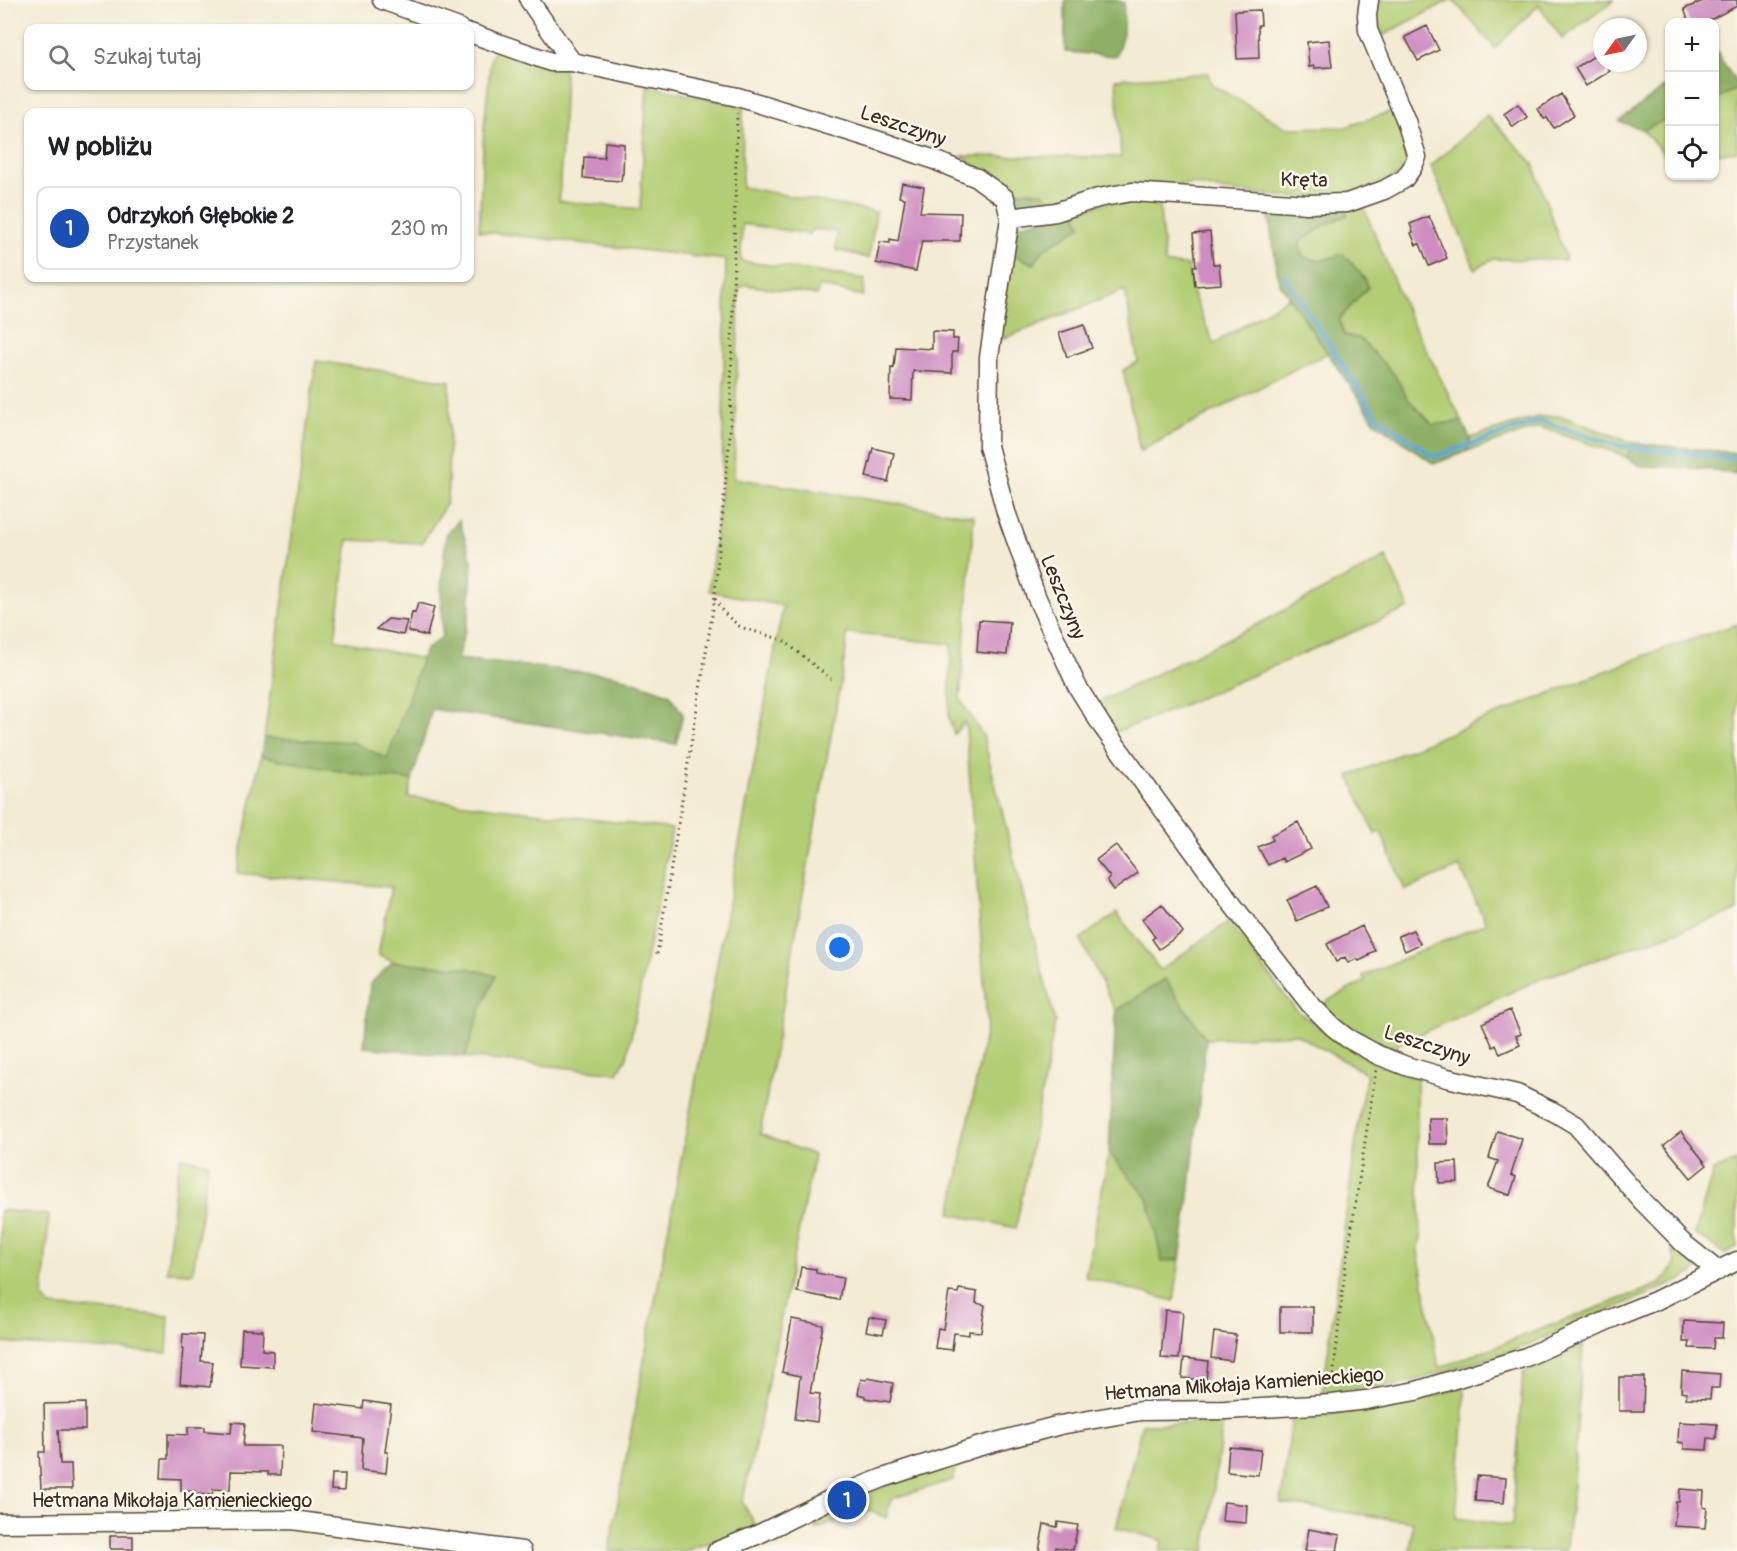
<!DOCTYPE html>
<html lang="pl">
<meta charset="utf-8">
<style>
:root{--surface:#fff;--page:#f2f2f2;--text:#202124;--muted:#757577;--line:#e0e0e0;--accent:#b5179e}
body{margin:0;font-family:Pangolin,sans-serif;background:var(--page);color:var(--text)}
.controls{position:absolute;right:18px;top:18px;display:grid;overflow:hidden;border-radius:12px;box-shadow:0 2px 4px #0004}
.controls button{width:54px;height:54px;display:grid;place-items:center;padding:0;border:0;border-bottom:2px solid var(--line);background:var(--surface);color:var(--text);font:30px sans-serif}
.compass{position:absolute;left:1593px;top:18px;width:54px;height:54px;border-radius:50%;background:var(--surface);box-shadow:0 2px 4px #0004;rotate:237deg}
.you{position:absolute;left:840px;top:948px;width:21px;height:21px;margin:-15px;border:4px solid #fff;border-radius:50%;background:#1a73e8;box-shadow:0 0 0 9px #1a73e833}
.badge{display:grid;place-items:center;width:39px;height:39px;border-radius:50%;background:var(--accent);color:#fff;font-size:20px;font-weight:700}
.pin{position:absolute;translate:-50% -50%;border:3px solid #fff;box-shadow:0 2px 6px #0006}
.list{margin:0;padding:0;list-style:none}
h2{display:flex;justify-content:space-between;align-items:center;height:78px;margin:0;padding:0 24px;font-size:26px}
h2 small{font-size:20px;font-weight:400;color:var(--muted)}
.list li{display:grid;grid-template-columns:39px 1fr auto;gap:18px;align-items:center;box-sizing:border-box;height:84px;margin:0 12px 12px;padding:0 12px;border:2px solid var(--line);border-radius:12px}
.list b{display:block;font-size:22px;white-space:nowrap}
.list p{margin:0;font-size:20px;white-space:nowrap;color:var(--muted)}
.list em{font-size:20px;font-style:normal;color:var(--muted)}
.icon{flex:none;width:33px;height:33px;fill:none;stroke:currentColor;stroke-width:2;stroke-linecap:round;stroke-linejoin:round}
.map{position:relative;flex:none;width:1737px;height:1551px;overflow:hidden}
.search{position:absolute;background:var(--surface);box-shadow:0 2px 4px #0004;left:24px;top:24px;width:450px;height:66px;display:flex;align-items:center;gap:15px;box-sizing:border-box;padding:0 21px;border-radius:12px;color:var(--muted);font-size:22px}
.panel{position:absolute;background:var(--surface);box-shadow:0 2px 4px #0004;left:24px;top:108px;width:450px;height:174px;border-radius:12px}
.map>svg:first-child{display:block}
.green{fill:#b2cd73;stroke:#767c48;stroke-width:1.5}
.forest{fill:#8db065;stroke:#646d42;stroke-width:1.5}
.lines{fill:none;stroke-linecap:round;stroke-linejoin:round}
.stream{stroke:#5da6d4;stroke-width:4.5}
.building{fill:#ce8cc1}
.minor-casing{stroke:#574739;stroke-width:21}
.path{stroke:#574739;stroke-width:3;stroke-dasharray:1.5 4.5;stroke-linecap:butt}
.minor{stroke:#fff;stroke-width:18}
.labels{text-anchor:middle;dominant-baseline:central;stroke-width:5;stroke-linejoin:round;paint-order:stroke}
.street-label{font-size:20px;fill:#3b2a1e;stroke:#fbf7ec}
</style>
<div class="map">
<svg width="1737" height="1551" viewBox="0 0 1737 1551">
<rect width="100%" height="100%" fill="#fbf7ec"/>
<filter id="ink" filterUnits="userSpaceOnUse"><feTurbulence type="fractalNoise" baseFrequency=".0167" numOctaves="2"/><feDisplacementMap in="SourceGraphic" scale="12" xChannelSelector="R" yChannelSelector="G"/><feConvolveMatrix kernelMatrix="1 2 1 2 8 2 1 2 1" color-interpolation-filters="sRGB"/></filter>
<filter id="wash" filterUnits="userSpaceOnUse"><feTurbulence type="fractalNoise" baseFrequency=".008" numOctaves="4" result="noise"/><feDisplacementMap in="SourceGraphic" scale="24" xChannelSelector="R" yChannelSelector="G"/><feGaussianBlur stdDeviation="1.35" result="paint"/><feColorMatrix in="noise" values="0 0 0 0 0 0 0 0 0 0 0 0 0 0 0 0 0 1.4 0 .05"/><feComposite in="paint" operator="in"/></filter>
<g filter="url(#wash)">
<rect width="100%" height="100%" fill="#f3ebd3"/>
<path class="green" d="M 1379,0 L 1450,0 L 1382,36 L 1375,22 L 1376,4 Z
M 1453,0 L 1614,0 L 1562,39 L 1539,5 L 1495,48 Z
M 496,49 L 564,69 L 565,78 L 559,201 L 640,209 L 647,86 L 743,106 L 742,187 L 876,212 L 869,258 L 836,250 L 837,232 L 812,229 L 810,234 L 742,224 L 741,261 L 865,279 L 863,296 L 819,286 L 817,295 L 745,285 L 739,288 L 734,478 L 974,516 L 960,699 L 983,736 L 1055,1022 L 1016,1228 L 951,1214 L 987,1023 L 966,728 L 964,722 L 954,734 L 949,719 L 951,644 L 847,633 L 846,651 L 760,1134 L 814,1155 L 755,1446 L 742,1502 L 757,1527 L 685,1551 L 609,1551 L 783,606 L 709,591 L 722,479 L 726,260 L 479,231 L 484,127 L 491,58 Z
M 1208,73 L 1212,85 L 1287,128 L 1346,127 L 1393,111 L 1407,148 L 1407,163 L 1399,175 L 1347,197 L 1293,197 L 1227,191 L 1192,184 L 1147,188 L 1058,205 L 1042,192 L 1008,190 L 962,156 L 1121,157 L 1116,79 Z
M 1737,89 L 1737,151 L 1715,154 L 1715,99 Z
M 1487,115 L 1533,163 L 1566,260 L 1493,259 L 1475,269 L 1431,166 Z
M 1669,118 L 1670,160 L 1669,160 L 1643,130 Z
M 1159,200 L 1165,264 L 1188,265 L 1192,292 L 1214,344 L 1289,297 L 1328,353 L 1295,369 L 1140,451 L 1123,370 L 1138,362 L 1125,290 L 995,342 L 1012,254 L 1034,264 L 1044,249 L 1080,226 L 1076,212 L 1110,202 Z
M 1345,208 L 1364,208 L 1405,308 L 1462,421 L 1433,425 L 1407,398 L 1394,374 L 1344,335 L 1339,319 L 1368,287 L 1365,279 L 1343,254 L 1320,261 L 1303,257 L 1298,242 L 1325,225 L 1347,215 Z
M 316,361 L 450,381 L 448,487 L 446,504 L 422,543 L 348,540 L 335,639 L 422,659 L 387,760 L 352,742 L 264,738 Z
M 1561,416 L 1633,443 L 1627,458 L 1620,454 L 1540,427 L 1468,451 L 1470,438 L 1537,417 Z
M 1386,557 L 1409,608 L 1155,717 L 1115,732 L 1097,703 L 1272,617 Z
M 1737,624 L 1737,911 L 1540,979 L 1388,1049 L 1324,1012 L 1321,1007 L 1327,1001 L 1365,981 L 1363,976 L 1486,923 L 1460,867 L 1405,890 L 1381,832 L 1375,834 L 1349,776 L 1435,739 L 1649,654 Z
M 261,756 L 366,776 L 412,780 L 408,797 L 672,829 L 627,1057 L 618,1073 L 465,1057 L 480,1011 L 495,976 L 467,968 L 393,962 L 378,955 L 391,887 L 237,873 Z
M 1117,913 L 1160,970 L 1229,921 L 1294,1008 L 1328,1034 L 1373,1063 L 1417,1078 L 1417,1136 L 1421,1237 L 1418,1252 L 1439,1368 L 1660,1284 L 1676,1264 L 1672,1249 L 1701,1268 L 1681,1280 L 1646,1295 L 1512,1351 L 1403,1384 L 1340,1391 L 1322,1397 L 1361,1103 L 1367,1074 L 1296,1034 L 1206,1039 L 1165,979 L 1116,1011 L 1080,939 Z
M 1109,1153 L 1148,1198 L 1162,1262 L 1180,1259 L 1174,1301 L 1085,1277 Z
M 181,1157 L 208,1163 L 193,1273 L 167,1272 L 175,1185 Z
M 1737,1161 L 1737,1247 L 1725,1254 L 1695,1234 L 1713,1171 Z
M 0,1210 L 49,1215 L 43,1298 L 51,1306 L 169,1316 L 167,1353 L 0,1343 Z
M 1583,1344 L 1571,1510 L 1565,1551 L 1410,1551 L 1413,1522 L 1281,1503 L 1292,1417 L 1328,1415 L 1380,1405 L 1399,1404 L 1429,1398 L 1464,1386 L 1465,1394 L 1456,1518 L 1512,1526 L 1523,1373 Z
M 1223,1423 L 1205,1551 L 1160,1551 L 1162,1540 L 1116,1528 L 1142,1424 Z
M 952,1462 L 955,1467 L 953,1480 L 891,1499 L 886,1518 L 870,1510 L 815,1529 L 819,1514 L 839,1504 L 841,1508 L 856,1502 L 855,1497 Z"/>
<path class="forest" d="M 1065,0 L 1116,0 L 1124,3 L 1123,34 L 1116,56 L 1065,52 Z
M 1715,50 L 1737,84 L 1737,89 L 1715,99 Z
M 1669,84 L 1669,118 L 1643,130 L 1619,121 Z
M 1008,191 L 1042,192 L 1058,205 L 1038,210 L 1017,203 Z
M 1267,206 L 1345,208 L 1347,215 L 1325,225 L 1299,242 L 1303,257 L 1320,261 L 1343,254 L 1365,279 L 1368,287 L 1339,319 L 1344,335 L 1359,338 L 1394,374 L 1407,398 L 1433,425 L 1462,421 L 1470,438 L 1468,451 L 1434,464 L 1375,422 L 1279,282 Z
M 1076,212 L 1081,226 L 1044,249 L 1034,264 L 1012,254 L 1018,225 Z
M 1633,443 L 1737,453 L 1737,474 L 1709,469 L 1641,466 L 1627,458 Z
M 459,520 L 472,561 L 469,615 L 457,659 L 614,675 L 669,694 L 683,714 L 676,744 L 432,709 L 412,780 L 366,776 L 261,756 L 264,738 L 352,742 L 387,759 L 425,650 L 442,637 L 441,588 L 446,535 Z
M 393,962 L 467,968 L 496,976 L 480,1011 L 465,1057 L 364,1047 L 370,984 Z
M 1165,979 L 1206,1039 L 1188,1205 L 1180,1259 L 1162,1262 L 1148,1198 L 1109,1153 L 1116,1011 Z"/>
<g class="lines">
<path class="stream" d="M 1284,276 L 1376,416 L 1434,457 L 1540,421 L 1620,446 L 1737,459"/>
</g>
<g id="blocks">
<path class="building" d="M 1705,0 L 1737,0 L 1737,6 L 1706,22 L 1689,22 L 1684,9 Z
M 1260,10 L 1261,25 L 1258,25 L 1259,58 L 1237,59 L 1235,11 Z
M 1427,26 L 1439,50 L 1418,61 L 1405,37 Z
M 1329,40 L 1332,67 L 1314,68 L 1314,66 L 1309,67 L 1307,42 Z
M 1599,53 L 1602,58 L 1602,63 L 1605,63 L 1610,71 L 1586,86 L 1575,68 Z
M 1561,94 L 1574,115 L 1554,128 L 1547,118 L 1544,119 L 1538,109 Z
M 1518,104 L 1527,117 L 1513,127 L 1504,114 Z
M 605,142 L 624,144 L 623,174 L 622,174 L 621,181 L 583,178 L 584,157 L 604,158 Z
M 902,183 L 924,187 L 920,212 L 961,213 L 960,241 L 922,241 L 916,271 L 876,263 L 880,242 L 890,243 L 890,239 L 898,241 L 905,198 L 899,197 Z
M 1429,216 L 1447,258 L 1429,266 L 1420,244 L 1416,245 L 1411,233 L 1413,232 L 1410,224 Z
M 1210,232 L 1213,264 L 1219,264 L 1221,284 L 1195,286 L 1193,266 L 1196,266 L 1193,234 Z
M 1084,325 L 1092,348 L 1067,357 L 1059,333 Z
M 932,331 L 953,332 L 953,339 L 958,339 L 957,352 L 952,352 L 952,373 L 913,371 L 912,400 L 890,399 L 891,367 L 894,368 L 896,347 L 932,349 Z
M 873,448 L 894,453 L 888,482 L 866,477 Z
M 418,603 L 434,607 L 427,636 L 408,631 L 412,612 L 415,613 Z
M 388,619 L 407,621 L 403,635 L 376,629 Z
M 979,620 L 1010,622 L 1007,655 L 977,652 Z
M 1298,822 L 1311,849 L 1284,862 L 1282,858 L 1268,865 L 1258,847 L 1273,840 L 1271,835 Z
M 1116,845 L 1138,873 L 1114,890 L 1107,880 L 1110,877 L 1096,860 Z
M 1317,886 L 1327,907 L 1297,921 L 1287,900 Z
M 1162,904 L 1183,932 L 1159,949 L 1152,939 L 1155,937 L 1142,919 Z
M 1362,926 L 1375,951 L 1368,954 L 1369,956 L 1359,961 L 1357,959 L 1348,963 L 1345,957 L 1336,962 L 1327,944 Z
M 1413,930 L 1420,944 L 1405,951 L 1398,936 Z
M 1510,1010 L 1521,1034 L 1516,1036 L 1520,1045 L 1500,1054 L 1496,1045 L 1493,1047 L 1482,1023 Z
M 1428,1118 L 1447,1118 L 1448,1144 L 1429,1144 Z
M 1497,1131 L 1522,1139 L 1511,1175 L 1516,1177 L 1510,1195 L 1488,1188 L 1498,1161 L 1489,1158 Z
M 1681,1132 L 1707,1165 L 1691,1178 L 1664,1145 Z
M 1457,1162 L 1458,1182 L 1439,1183 L 1438,1163 Z
M 801,1267 L 816,1269 L 816,1273 L 843,1278 L 839,1300 L 797,1292 Z
M 959,1289 L 977,1292 L 976,1303 L 985,1305 L 981,1332 L 969,1331 L 969,1335 L 954,1333 L 952,1350 L 935,1348 L 938,1328 L 943,1329 L 949,1292 L 958,1293 Z
M 1280,1307 L 1313,1307 L 1313,1332 L 1280,1332 Z
M 1165,1310 L 1183,1312 L 1179,1359 L 1161,1358 Z
M 869,1317 L 886,1320 L 883,1334 L 866,1331 Z
M 792,1319 L 823,1325 L 810,1393 L 820,1394 L 817,1422 L 795,1419 L 800,1376 L 782,1372 Z
M 1684,1321 L 1723,1323 L 1722,1338 L 1714,1338 L 1713,1349 L 1689,1348 L 1690,1342 L 1683,1342 Z
M 242,1329 L 263,1330 L 262,1350 L 273,1351 L 273,1367 L 240,1365 Z
M 1214,1332 L 1236,1335 L 1232,1361 L 1211,1358 Z
M 183,1334 L 203,1335 L 201,1361 L 213,1362 L 210,1387 L 180,1384 L 183,1349 L 182,1349 Z
M 1184,1358 L 1208,1361 L 1206,1380 L 1182,1378 Z
M 1682,1371 L 1720,1374 L 1719,1388 L 1711,1388 L 1710,1399 L 1686,1398 L 1687,1393 L 1681,1392 Z
M 1619,1377 L 1644,1377 L 1643,1411 L 1619,1411 Z
M 868,1378 L 893,1383 L 890,1402 L 865,1398 L 865,1396 L 858,1394 L 861,1379 L 867,1380 Z
M 364,1401 L 391,1405 L 385,1452 L 388,1452 L 386,1473 L 361,1470 L 363,1438 L 313,1432 L 316,1403 L 363,1409 Z
M 85,1403 L 85,1430 L 58,1430 L 60,1464 L 71,1464 L 72,1489 L 41,1489 L 39,1452 L 45,1452 L 44,1404 Z
M 232,1422 L 245,1423 L 243,1446 L 281,1446 L 280,1475 L 268,1475 L 268,1472 L 231,1471 L 230,1490 L 213,1489 L 212,1495 L 195,1494 L 195,1491 L 181,1491 L 181,1479 L 161,1478 L 162,1459 L 168,1459 L 168,1434 L 188,1435 L 188,1427 L 205,1427 L 205,1431 L 231,1433 Z
M 1679,1422 L 1717,1424 L 1716,1439 L 1708,1438 L 1707,1450 L 1684,1449 L 1684,1443 L 1678,1442 Z
M 1229,1447 L 1261,1450 L 1258,1475 L 1227,1472 Z
M 332,1474 L 345,1474 L 344,1491 L 331,1490 Z
M 1477,1476 L 1506,1478 L 1504,1503 L 1475,1501 Z
M 1680,1489 L 1704,1491 L 1703,1507 L 1707,1508 L 1705,1528 L 1674,1526 L 1676,1502 L 1679,1502 Z
M 1224,1502 L 1247,1505 L 1246,1523 L 1222,1521 Z
M 1058,1522 L 1078,1525 L 1073,1550 L 1056,1547 L 1055,1551 L 1039,1551 L 1044,1524 L 1057,1527 Z
M 1309,1529 L 1340,1535 L 1337,1551 L 1305,1551 Z
M 110,1536 L 133,1536 L 133,1549 L 110,1549 Z"/>
</g>
</g>
<g filter="url(#ink)">
<use href="#blocks" fill-opacity="0" stroke="#574739" stroke-width="1.5"/>
<g class="lines">
<g class="minor-casing">
<path id="minor" d="M 382,0 L 459,28
M 529,0 L 572,62
M 470,33 L 551,62 L 572,62 L 738,97 L 883,142 L 932,159 L 977,178 L 1005,198 L 1010,218 L 989,357 L 988,446 L 1006,512 L 1036,596 L 1077,686 L 1102,726 L 1235,908 L 1310,1004 L 1333,1027 L 1347,1038 L 1378,1055 L 1406,1066 L 1447,1078 L 1517,1094 L 1554,1112 L 1576,1125 L 1643,1202 L 1683,1243 L 1718,1271
M 1010,218 L 1056,212 L 1098,198 L 1132,192 L 1307,204 L 1347,203 L 1384,190 L 1404,179 L 1412,168 L 1417,157 L 1406,121 L 1368,30 L 1367,15 L 1369,0
M 0,1523 L 292,1520 L 522,1551
M 717,1551 L 757,1535 L 837,1496 L 883,1478 L 977,1447 L 1060,1425 L 1141,1411 L 1225,1410 L 1332,1404 L 1366,1400 L 1416,1391 L 1526,1357 L 1615,1317 L 1655,1301 L 1737,1261"/>
</g>
<path class="path" d="M 715,599 L 723,612 L 740,627 L 783,640 L 831,679
M 657,954 L 714,603 L 730,435 L 737,113
M 1332,1387 L 1344,1278 L 1376,1070"/>
<use href="#minor" class="minor"/>
</g>
</g>
<g class="labels">
<g class="street-label">
<text transform="translate(903 126) rotate(19)">Leszczyny</text>
<text transform="translate(1304 180) rotate(1)">Kręta</text>
<text transform="translate(1063 597) rotate(68)">Leszczyny</text>
<text transform="translate(1427 1045) rotate(18)">Leszczyny</text>
<text transform="translate(1244 1384) rotate(-4)">Hetmana Mikołaja Kamienieckiego</text>
<text x="172" y="1500">Hetmana Mikołaja Kamienieckiego</text>
</g>
</g>
</svg>
<div class="controls">
<button>+</button>
<button>−</button>
<button><svg class="icon" aria-label="locate" viewBox="0 0 24 24"><circle cx="12" cy="12" r="6"/><path d="M12 2v4M12 18v4M2 12h4M18 12h4"/></svg></button>
</div>
<svg class="compass" viewBox="-18 -18 36 36"><path d="M0-13l5 13h-10z" fill="#e53935"/><path d="M0 13l5-13h-10z" fill="#757577"/></svg>
<div class="you"></div>
<div class="pin badge" style="left:847px;top:1500px;background:#1a4fb4">1</div>
<div class="search"><svg class="icon" aria-label="search" viewBox="0 0 24 24"><circle cx="10" cy="10" r="6"/><path d="M15 15l6 6"/></svg>Szukaj tutaj</div>
<section class="panel">
<h2>W pobliżu<small></small></h2>
<ul class="list">
<li><span class="badge" style="background:#1a4fb4">1</span><div><b>Odrzykoń Głębokie 2</b><p>Przystanek</p></div><em>230 m</em></li>
</ul>
</section>
</div>
